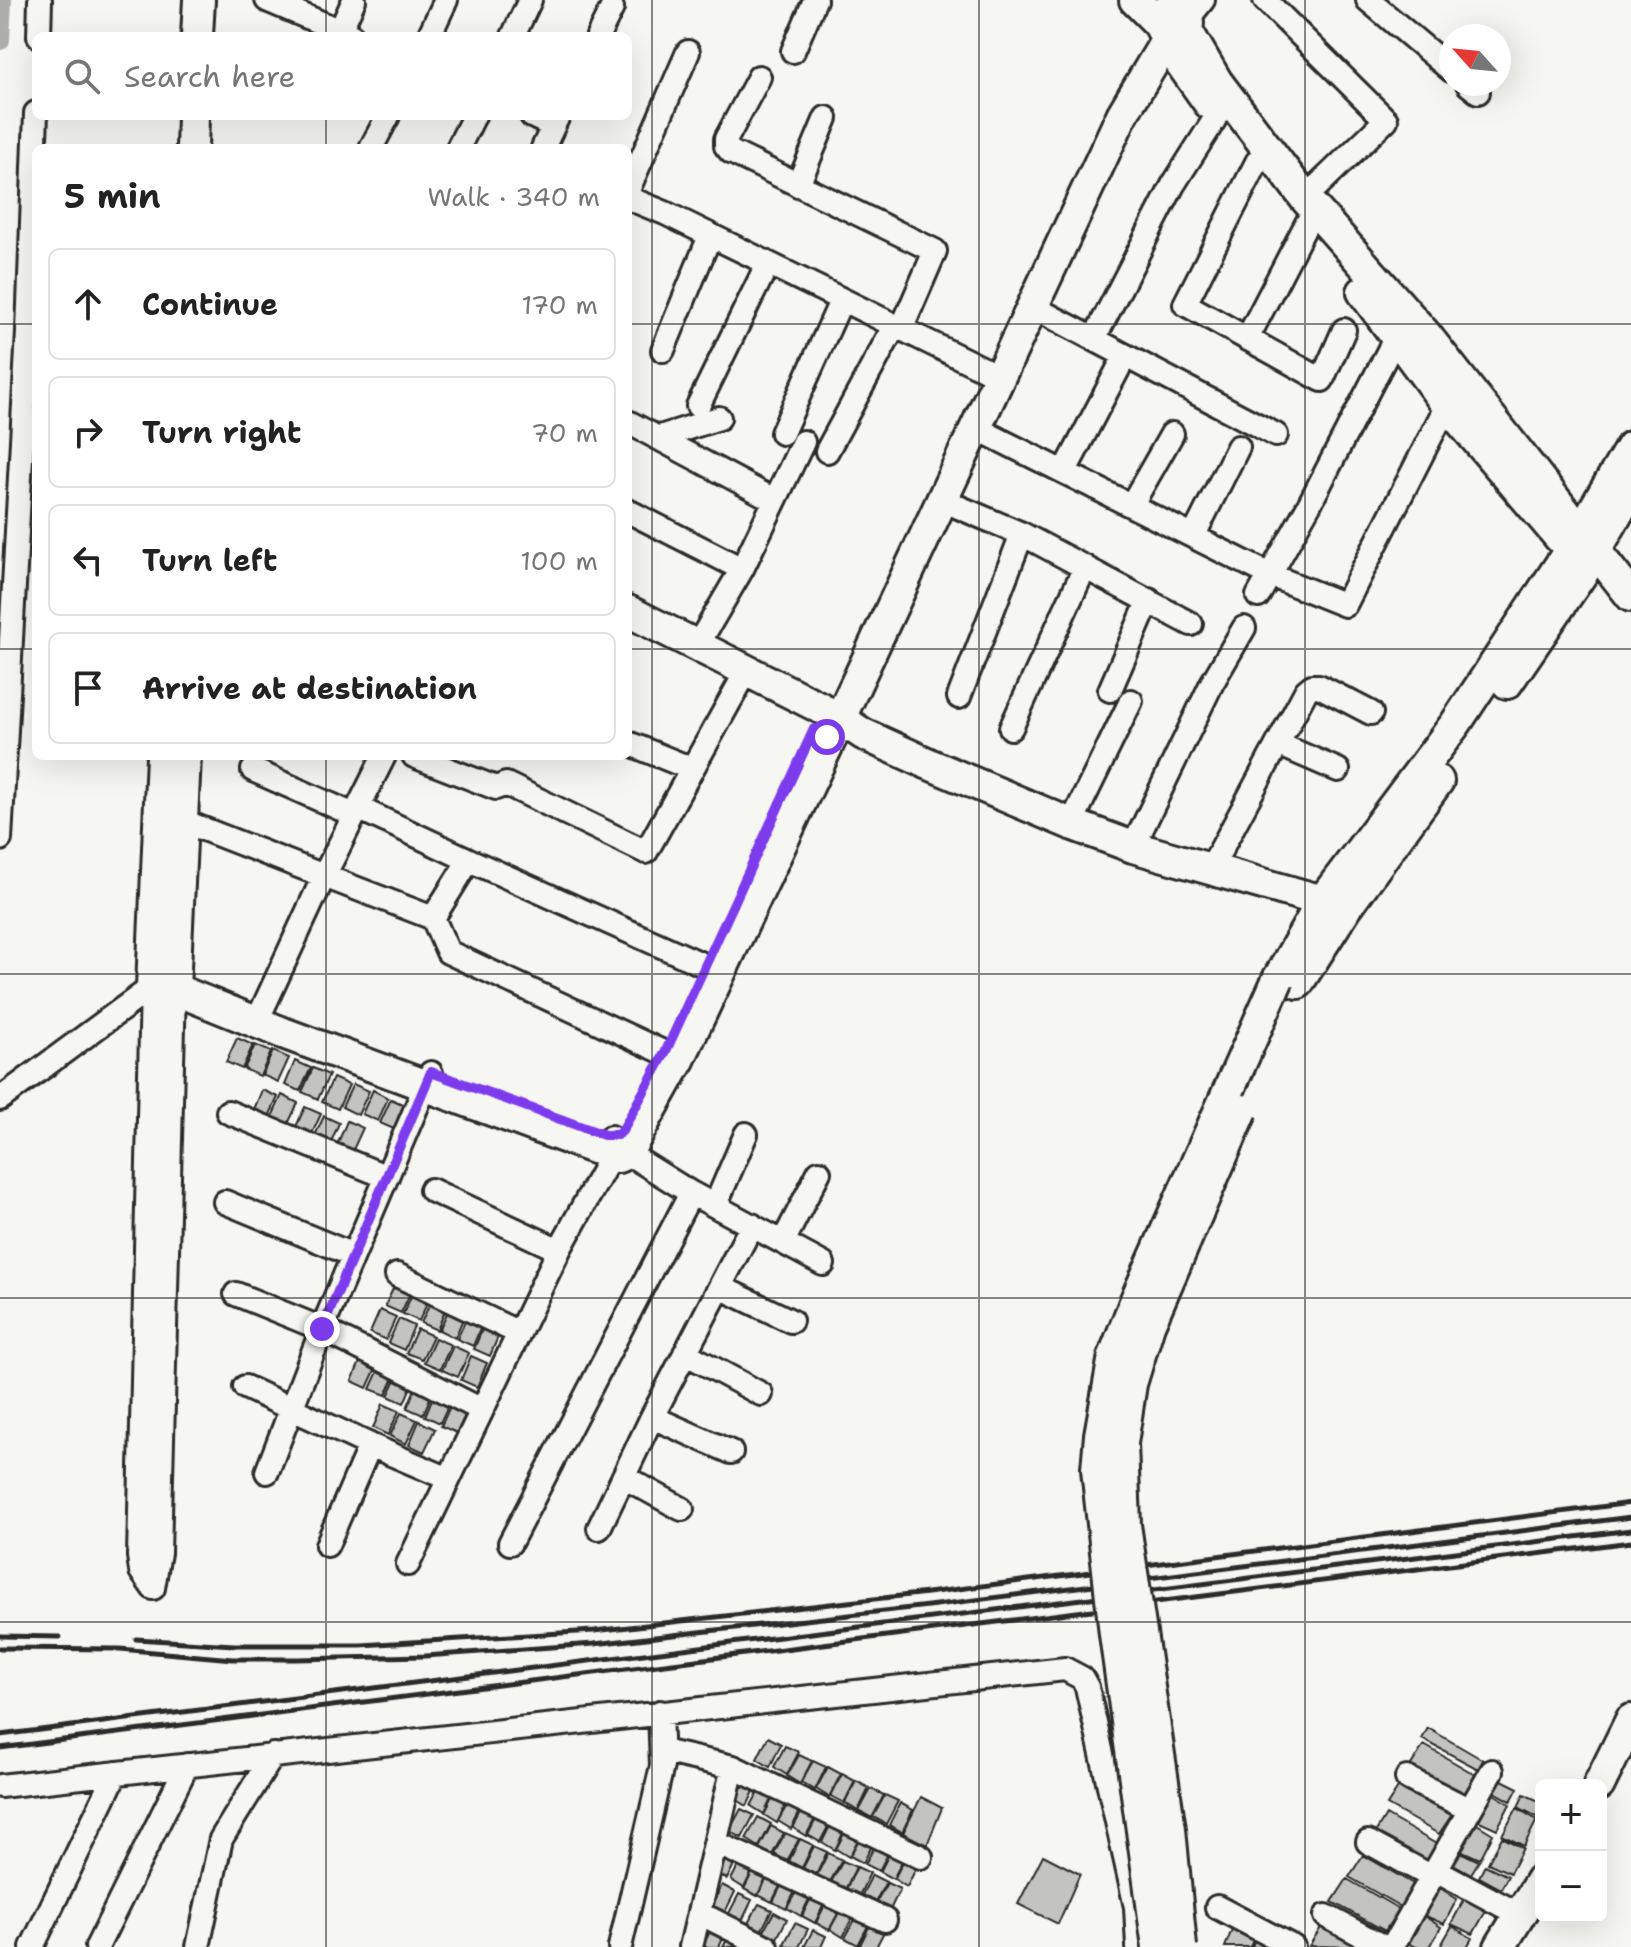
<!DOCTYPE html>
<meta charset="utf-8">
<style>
:root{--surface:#fff;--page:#f6f6f6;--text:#222;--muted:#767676;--line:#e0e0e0}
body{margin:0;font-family:"Shantell Sans",sans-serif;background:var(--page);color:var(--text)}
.controls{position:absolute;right:24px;bottom:24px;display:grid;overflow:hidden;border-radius:12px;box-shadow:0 8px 32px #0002}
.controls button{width:72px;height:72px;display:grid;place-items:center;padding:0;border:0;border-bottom:2px solid var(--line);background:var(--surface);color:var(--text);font:40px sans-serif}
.compass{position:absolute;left:1439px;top:24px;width:72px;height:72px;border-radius:50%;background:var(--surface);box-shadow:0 8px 32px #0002;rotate:297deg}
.stop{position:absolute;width:24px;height:24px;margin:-18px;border:6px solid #7c3aed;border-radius:50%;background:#fff}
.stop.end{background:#7c3aed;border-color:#fff;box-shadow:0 2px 8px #0008}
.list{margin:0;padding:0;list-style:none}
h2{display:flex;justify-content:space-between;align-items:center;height:104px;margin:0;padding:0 32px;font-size:34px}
h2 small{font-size:26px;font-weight:400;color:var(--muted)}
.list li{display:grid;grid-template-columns:52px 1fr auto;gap:24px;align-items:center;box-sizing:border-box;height:112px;margin:0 16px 16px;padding:0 16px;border:2px solid var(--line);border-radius:12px}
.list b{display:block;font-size:30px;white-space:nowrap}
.list em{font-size:26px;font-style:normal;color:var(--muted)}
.icon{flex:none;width:44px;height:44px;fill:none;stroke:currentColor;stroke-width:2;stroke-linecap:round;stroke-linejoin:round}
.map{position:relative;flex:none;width:1631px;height:1947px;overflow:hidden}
.search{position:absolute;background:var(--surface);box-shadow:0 8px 32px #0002;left:32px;top:32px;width:600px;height:88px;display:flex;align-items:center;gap:20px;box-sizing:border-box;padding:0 28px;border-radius:12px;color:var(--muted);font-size:30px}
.panel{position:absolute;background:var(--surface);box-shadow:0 8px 32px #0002;left:32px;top:144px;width:600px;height:616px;border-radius:12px}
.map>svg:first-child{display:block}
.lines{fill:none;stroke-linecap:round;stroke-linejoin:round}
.canal{stroke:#aeaeab;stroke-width:20}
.building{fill:#c3c3c0;stroke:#2b2b2b;stroke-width:2}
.street-casing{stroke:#2b2b2b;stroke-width:28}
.secondary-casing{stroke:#2b2b2b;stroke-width:36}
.street{stroke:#f6f6f2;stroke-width:22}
.secondary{stroke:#f6f6f2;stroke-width:30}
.rail{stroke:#2b2b2b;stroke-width:5}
.secondary-bridge-casing{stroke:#2b2b2b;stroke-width:36;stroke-linecap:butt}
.secondary-bridge{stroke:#f6f6f2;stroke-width:30}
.route{stroke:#7c3aed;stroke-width:10}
.grid{fill:none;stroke:#2b2b2b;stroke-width:2;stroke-opacity:0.55}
</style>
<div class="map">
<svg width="1631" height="1947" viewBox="0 0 1631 1947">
<rect width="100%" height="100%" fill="#f6f6f2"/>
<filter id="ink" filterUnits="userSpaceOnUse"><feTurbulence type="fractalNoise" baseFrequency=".0125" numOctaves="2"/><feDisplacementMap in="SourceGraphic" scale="16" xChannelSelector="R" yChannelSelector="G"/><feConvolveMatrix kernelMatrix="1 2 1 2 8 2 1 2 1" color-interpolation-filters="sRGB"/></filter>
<g filter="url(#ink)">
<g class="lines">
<path class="canal" d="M 0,40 L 2,0"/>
</g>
<path class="building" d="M 237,1038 L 253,1045 L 242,1069 L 226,1062 Z
M 255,1045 L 271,1052 L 260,1076 L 244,1069 Z
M 273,1051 L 289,1058 L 278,1082 L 262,1075 Z
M 295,1061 L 311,1068 L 300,1091 L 285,1085 Z
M 313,1068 L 329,1075 L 318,1099 L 302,1092 Z
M 333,1078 L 349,1085 L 338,1109 L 322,1102 Z
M 353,1084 L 369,1091 L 358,1115 L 342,1107 Z
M 262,1090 L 278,1097 L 267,1121 L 252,1114 Z
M 373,1090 L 388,1098 L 378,1121 L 362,1114 Z
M 282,1095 L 298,1103 L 287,1126 L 271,1119 Z
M 391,1099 L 407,1106 L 396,1130 L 380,1123 Z
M 305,1107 L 321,1114 L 310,1138 L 294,1131 Z
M 324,1116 L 339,1123 L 329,1147 L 313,1140 Z
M 347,1121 L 363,1128 L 352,1152 L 337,1145 Z
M 396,1282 L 412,1289 L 401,1313 L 385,1306 Z
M 414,1290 L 430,1297 L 419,1321 L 403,1314 Z
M 432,1299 L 447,1306 L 437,1330 L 421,1323 Z
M 450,1307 L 465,1314 L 455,1338 L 439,1330 Z
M 380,1310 L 396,1317 L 386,1340 L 370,1333 Z
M 468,1315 L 483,1322 L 473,1346 L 457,1339 Z
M 399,1319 L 414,1326 L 404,1350 L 388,1343 Z
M 484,1325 L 500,1332 L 490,1356 L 474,1349 Z
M 417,1329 L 433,1336 L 422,1359 L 406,1353 Z
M 435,1338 L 451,1345 L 440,1369 L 424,1362 Z
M 453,1346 L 469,1353 L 458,1377 L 442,1370 Z
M 471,1356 L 487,1363 L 477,1387 L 461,1380 Z
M 362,1357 L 378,1364 L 367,1388 L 352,1381 Z
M 381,1365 L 397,1372 L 386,1395 L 370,1389 Z
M 399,1373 L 414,1380 L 404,1403 L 388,1396 Z
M 417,1384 L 433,1391 L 423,1415 L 407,1408 Z
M 435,1392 L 451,1399 L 440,1423 L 425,1416 Z
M 452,1402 L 468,1409 L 457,1433 L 441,1426 Z
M 383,1404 L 399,1411 L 388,1435 L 373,1428 Z
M 401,1413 L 417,1420 L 406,1444 L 390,1436 Z
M 419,1421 L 435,1429 L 424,1452 L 409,1445 Z
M 1428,1728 L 1483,1760 L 1478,1769 L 1422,1739 Z
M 768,1737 L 781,1744 L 770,1767 L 757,1759 Z
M 1424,1745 L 1476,1775 L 1462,1797 L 1409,1768 Z
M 785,1746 L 799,1752 L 787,1775 L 774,1767 Z
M 799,1755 L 812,1761 L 800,1784 L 787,1776 Z
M 813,1761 L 826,1767 L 815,1790 L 801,1782 Z
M 828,1767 L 841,1774 L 829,1797 L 816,1789 Z
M 842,1774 L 855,1781 L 844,1803 L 831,1796 Z
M 745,1776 L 758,1783 L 747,1806 L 734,1798 Z
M 1496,1777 L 1518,1788 L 1511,1801 L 1490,1789 Z
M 856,1781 L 869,1788 L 858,1811 L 845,1803 Z
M 1401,1783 L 1453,1813 L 1439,1834 L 1387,1805 Z
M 762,1785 L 775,1791 L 764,1814 L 751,1806 Z
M 871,1789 L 884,1795 L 872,1818 L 859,1811 Z
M 1489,1791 L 1510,1804 L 1497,1829 L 1475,1819 Z
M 775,1794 L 788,1800 L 777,1823 L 764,1815 Z
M 1524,1794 L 1541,1802 L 1539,1818 L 1518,1807 Z
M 885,1795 L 898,1801 L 886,1824 L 873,1817 Z
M 921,1797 L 942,1808 L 927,1845 L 903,1833 Z
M 790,1800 L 803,1806 L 791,1829 L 778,1821 Z
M 900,1803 L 913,1810 L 902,1832 L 889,1825 Z
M 805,1806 L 818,1813 L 806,1836 L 793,1828 Z
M 1517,1808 L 1537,1820 L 1524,1846 L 1502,1835 Z
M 741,1809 L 754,1815 L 742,1838 L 729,1831 Z
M 819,1813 L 832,1819 L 820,1842 L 808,1835 Z
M 1386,1815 L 1438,1845 L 1424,1867 L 1372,1838 Z
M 758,1817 L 771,1824 L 759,1847 L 746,1839 Z
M 833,1820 L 846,1827 L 835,1850 L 822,1842 Z
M 1472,1821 L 1493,1834 L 1480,1859 L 1458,1849 Z
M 771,1826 L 784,1833 L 772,1855 L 759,1848 Z
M 847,1828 L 861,1834 L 849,1857 L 836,1849 Z
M 785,1833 L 799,1839 L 787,1861 L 774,1854 Z
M 862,1834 L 875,1840 L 863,1863 L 850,1856 Z
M 1502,1837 L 1523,1848 L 1510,1873 L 1488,1863 Z
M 800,1839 L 813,1845 L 802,1868 L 789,1861 Z
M 877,1842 L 890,1849 L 879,1871 L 865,1864 Z
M 814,1846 L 827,1852 L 816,1875 L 803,1868 Z
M 725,1850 L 738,1856 L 727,1879 L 714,1872 Z
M 891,1850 L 905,1856 L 893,1879 L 880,1872 Z
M 1456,1850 L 1479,1861 L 1471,1874 L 1450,1862 Z
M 828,1853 L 842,1860 L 830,1882 L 817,1875 Z
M 1043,1855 L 1080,1874 L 1058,1924 L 1018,1904 Z
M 1363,1855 L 1415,1885 L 1401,1907 L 1349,1877 Z
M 742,1858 L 755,1865 L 744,1888 L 731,1880 Z
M 905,1858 L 918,1864 L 907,1887 L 894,1879 Z
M 843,1861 L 856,1867 L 845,1890 L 831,1882 Z
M 1485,1865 L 1508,1876 L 1501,1889 L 1479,1877 Z
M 755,1867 L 769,1873 L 757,1896 L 744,1889 Z
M 857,1867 L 870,1873 L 859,1896 L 846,1889 Z
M 770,1873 L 783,1880 L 772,1902 L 758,1895 Z
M 872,1875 L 886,1882 L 874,1904 L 861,1897 Z
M 1347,1879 L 1399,1909 L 1385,1931 L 1332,1902 Z
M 784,1880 L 798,1886 L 786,1909 L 773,1902 Z
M 887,1883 L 900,1889 L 889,1912 L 875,1904 Z
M 722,1885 L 735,1892 L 724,1914 L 711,1907 Z
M 1437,1886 L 1457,1899 L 1444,1924 L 1421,1914 Z
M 799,1887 L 812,1893 L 801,1916 L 787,1908 Z
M 739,1894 L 752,1900 L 741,1923 L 728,1915 Z
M 813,1894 L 826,1900 L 815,1923 L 802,1916 Z
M 1466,1896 L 1487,1909 L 1473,1934 L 1451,1924 Z
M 827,1901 L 841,1908 L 829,1930 L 816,1923 Z
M 759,1904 L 772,1910 L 760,1933 L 747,1925 Z
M 842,1907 L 855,1914 L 843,1937 L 830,1929 Z
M 774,1912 L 787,1919 L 775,1942 L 762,1934 Z
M 1421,1914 L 1441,1927 L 1430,1947 L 1416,1947 L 1405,1942 Z
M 857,1916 L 870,1922 L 858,1945 L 845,1938 Z
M 795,1923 L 808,1929 L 799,1947 L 789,1947 L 784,1944 Z
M 871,1923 L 885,1930 L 876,1947 L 863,1947 L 860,1945 Z
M 1324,1923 L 1364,1947 L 1309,1946 Z
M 713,1926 L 726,1932 L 719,1947 L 702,1947 Z
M 1452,1926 L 1472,1938 L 1467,1947 L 1440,1947 Z
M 1233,1927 L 1254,1938 L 1250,1947 L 1225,1947 Z
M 813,1930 L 826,1936 L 821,1947 L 804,1947 Z
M 730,1934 L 743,1941 L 740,1947 L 723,1947 Z
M 1256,1936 L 1276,1947 L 1252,1947 Z"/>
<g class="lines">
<g class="street-casing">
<path id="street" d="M 267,0 L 352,36
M 1265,0 L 1386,120 L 1305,198
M 1368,0 L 1451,70
M 1187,20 L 1203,0
M 340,31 L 354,0
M 39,36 L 40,0
M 429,36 L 446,0
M 513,36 L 530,0
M 598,36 L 612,8
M 793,51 L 815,0
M 759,77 L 726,139 L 726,146 L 731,152 L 935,251 L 901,330
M 1468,84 L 1478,92
M 532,116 L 553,126
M 371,148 L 388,116
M 458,148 L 474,116
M 543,148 L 558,116
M 1257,162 L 1185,304 L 1322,380 L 1344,330
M 798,185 L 826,118
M 628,190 L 688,52
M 628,198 L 665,213 L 1000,377
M 1033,307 L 1276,435
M 1094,339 L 1173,185 L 1218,114
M 1247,339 L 1307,223
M 663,350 L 710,236
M 698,406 L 767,265
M 628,422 L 774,500
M 976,428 L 1270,575 L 1345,605 L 1447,405
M 782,433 L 841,301
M 657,438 L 719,418
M 827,451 L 894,327
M 1065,471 L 1125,356
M 942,500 L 1022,534 L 1191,624
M 1132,504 L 1172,434
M 628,511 L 742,569
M 1194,535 L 1238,447
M 1258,596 L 1309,505 L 1401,327
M 697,646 L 742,569 L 803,442
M 1110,690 L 1149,600
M 959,697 L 1022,534
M 1011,728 L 1085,567
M 628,743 L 692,769
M 1278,744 L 1338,770
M 384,756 L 324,876 L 433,918 L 469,860 L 706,966
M 414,756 L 496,788 L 506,784 L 646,852 L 740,683
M 253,770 L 354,815
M 358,808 L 469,860
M 170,816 L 324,876 L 263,1008
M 1071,824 L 1131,701
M 0,839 L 28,332 L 36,113
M 1133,847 L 1212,683 L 1244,628
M 1210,870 L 1306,691 L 1312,686 L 1319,686 L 1371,713
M 433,918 L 448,952 L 665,1053
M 152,987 L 139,1556 L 141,1571 L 153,1588
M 0,1099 L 152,987
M 228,1112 L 387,1177
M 431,1190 L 559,1250
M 691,1193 L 823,1264
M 225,1202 L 353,1255
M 715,1206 L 746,1134
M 783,1242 L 819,1172
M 397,1275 L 519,1333
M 720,1287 L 791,1321
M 236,1294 L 322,1329 L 482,1410
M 685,1353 L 761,1394
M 245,1387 L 370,1445
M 652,1417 L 731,1452
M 267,1472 L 322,1329 L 431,1073
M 624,1477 L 682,1509
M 599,1528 L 652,1417 L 752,1225
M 510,1543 L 691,1193 L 627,1153 L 611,1137
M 327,1545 L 370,1445 L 449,1479
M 408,1564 L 559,1250 L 611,1156
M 153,1588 L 159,1553 L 174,989
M 662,1751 L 733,1767 L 921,1857
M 1407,1778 L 1470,1810
M 0,1786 L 1065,1669 L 1082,1678 L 1087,1687 L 1136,1907 L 1138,1947
M 1368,1842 L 1432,1877
M 716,1843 L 885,1920
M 1436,1870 L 1520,1915
M 1217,1907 L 1293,1947
M 699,1913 L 767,1947
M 1326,1916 L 1384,1947
M 32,1947 L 116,1773
M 97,1947 L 187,1765
M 198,1947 L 221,1839 L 273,1755
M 620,1947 L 662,1766 L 660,1712
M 691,1947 L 733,1767
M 1392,1947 L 1492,1771"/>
</g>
<g class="secondary-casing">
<path id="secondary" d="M 1135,0 L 1160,25
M1160 23a14 14 0 1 1 28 0a14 14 0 1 1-28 0Z
M 1186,29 L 1217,82 L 1305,198 L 1426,335 L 1631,596
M 197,36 L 199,0
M 1172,37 L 1180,62 L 1209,103
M 192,148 L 193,116
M 1363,292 L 1447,405 L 1560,538
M 628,611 L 821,708
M 1507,683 L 1585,569 L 1631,490
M 841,716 L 1122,115 L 1169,36
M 842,720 L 863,734 L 929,764 L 1071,824 L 1133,847 L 1340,906
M 162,756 L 152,987 L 174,989 L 283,1033 L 618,1157 L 627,1153 L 679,1060 L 832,736
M 1278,979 L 1323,900 L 1456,723 L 1570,550 L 1631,447
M 1298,983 L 1346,908 L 1438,781
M 174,989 L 185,756
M 1599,1785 L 1631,1720
M 1500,1947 L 1541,1880"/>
</g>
<use href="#street" class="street"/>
<use href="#secondary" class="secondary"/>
<path class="rail" d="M 0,1636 L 60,1637
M 136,1639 L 234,1645 L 361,1645 L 594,1631 L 927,1593 L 1631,1503
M 0,1648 L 120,1649 L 233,1659 L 297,1659 L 425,1656 L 594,1644 L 928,1606 L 1631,1517
M 0,1735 L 1631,1530
M 0,1748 L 1631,1542"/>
<g class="secondary-bridge-casing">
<path id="secondary-bridge" d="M 1158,1947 L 1115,1634 L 1097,1469 L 1100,1435 L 1114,1356 L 1137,1297 L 1278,979
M 1181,1947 L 1170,1829 L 1125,1525 L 1122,1443 L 1131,1384 L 1149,1325 L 1242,1110"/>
</g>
<use href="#secondary-bridge" class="secondary-bridge"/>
</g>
</g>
<g class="lines" filter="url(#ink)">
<path class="route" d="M 322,1329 L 431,1072 L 604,1135 L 617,1135 L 622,1131 L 665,1053 L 814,729 L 827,737"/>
</g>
<path class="grid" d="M 326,0 L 326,36M 652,0 L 652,1947M 979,0 L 979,1947M 1305,0 L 1305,1947M 326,116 L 326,148M 0,324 L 36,324M 628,324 L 1631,324M 0,649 L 36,649M 628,649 L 1631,649M 326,756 L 326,1947M 0,974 L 1631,974M 0,1298 L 1631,1298M 0,1622 L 1631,1622"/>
</svg>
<div class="controls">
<button>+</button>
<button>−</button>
</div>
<svg class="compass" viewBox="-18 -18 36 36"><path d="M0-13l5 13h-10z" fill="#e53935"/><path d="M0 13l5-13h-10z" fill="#767676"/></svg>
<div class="stop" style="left:827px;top:737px"></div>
<div class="stop end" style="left:322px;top:1329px"></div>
<div class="search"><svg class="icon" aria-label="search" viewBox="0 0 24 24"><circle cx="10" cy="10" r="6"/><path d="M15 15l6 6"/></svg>Search here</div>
<section class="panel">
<h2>5 min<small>Walk · 340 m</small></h2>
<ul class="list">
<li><svg class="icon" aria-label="ahead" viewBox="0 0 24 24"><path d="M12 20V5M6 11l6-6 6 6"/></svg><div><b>Continue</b></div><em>170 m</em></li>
<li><svg class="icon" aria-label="right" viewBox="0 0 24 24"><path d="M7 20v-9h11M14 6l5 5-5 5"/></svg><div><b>Turn right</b></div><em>70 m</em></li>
<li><svg class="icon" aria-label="left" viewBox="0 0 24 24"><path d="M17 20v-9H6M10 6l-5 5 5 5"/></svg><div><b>Turn left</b></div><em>100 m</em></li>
<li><svg class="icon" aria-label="arrive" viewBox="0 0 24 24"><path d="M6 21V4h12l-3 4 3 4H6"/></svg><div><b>Arrive at destination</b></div></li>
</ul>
</section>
</div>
